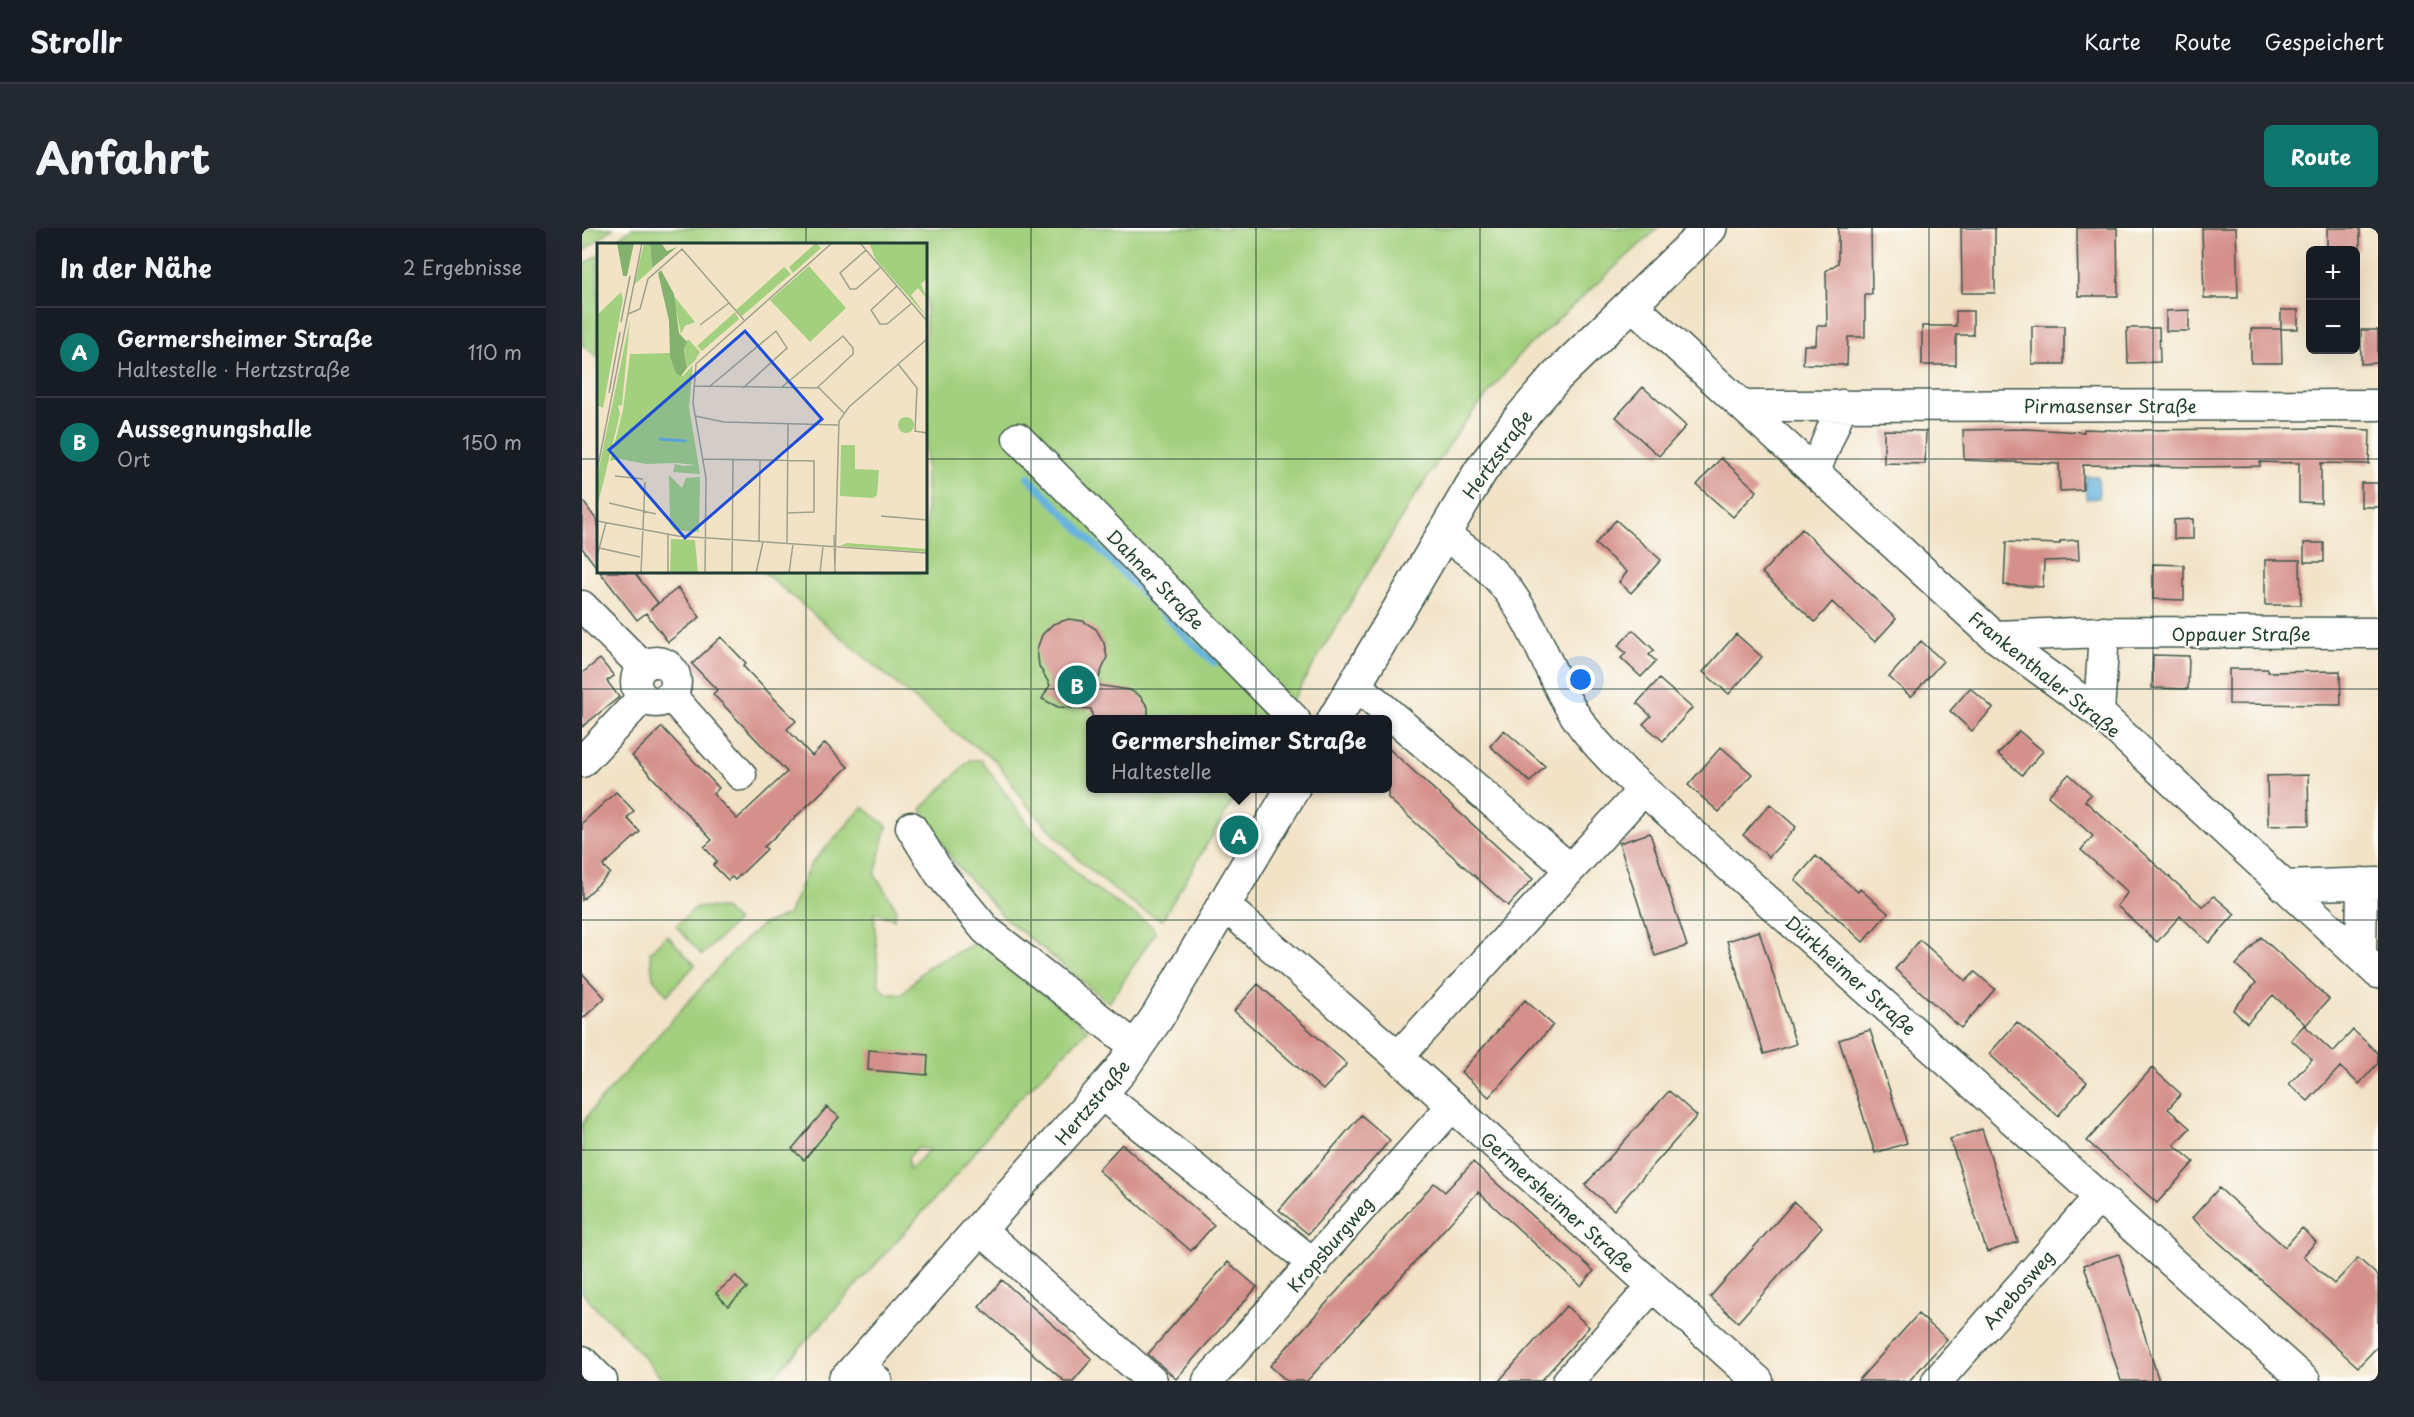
<!DOCTYPE html>
<html lang="de">
<meta charset="utf-8">
<style>
:root{--surface:#171b24;--page:#242831;--text:#f1f3f6;--muted:#9ea1a6;--line:#363941;--accent:#0f766e}
body{margin:0;font-family:"Playpen Sans",sans-serif;background:var(--page);color:var(--text)}
.controls{position:absolute;right:18px;top:18px;display:grid;overflow:hidden;border-radius:9px;box-shadow:0 6px 24px #0002}
.controls button{width:54px;height:54px;display:grid;place-items:center;padding:0;border:0;border-bottom:2px solid var(--line);background:var(--surface);color:var(--text);font:30px sans-serif}
.you{position:absolute;left:999px;top:452px;width:21px;height:21px;margin:-15px;border:4px solid #fff;border-radius:50%;background:#1a73e8;box-shadow:0 0 0 9px #1a73e833}
.badge{display:grid;place-items:center;width:39px;height:39px;border-radius:50%;background:var(--accent);color:#fff;font-size:20px;font-weight:700}
.pin{position:absolute;translate:-50% -50%;border:3px solid #fff;box-shadow:0 2px 6px #0006}
.popup{position:absolute;left:504px;top:487px;width:306px;height:78px;box-sizing:border-box;display:grid;place-content:center;border-radius:9px;background:var(--surface);filter:drop-shadow(0 2px 4px #0005);font-size:20px;white-space:nowrap;color:var(--muted)}
.popup b{font-size:22px;color:var(--text)}
.popup::after{content:'';position:absolute;left:50%;top:100%;margin-left:-12px;border:12px solid transparent;border-top-color:var(--surface)}
.list{margin:0;padding:0;list-style:none}
h2{display:flex;justify-content:space-between;align-items:center;height:78px;margin:0;padding:0 24px;font-size:26px}
h2 small{font-size:20px;font-weight:400;color:var(--muted)}
.list li{display:grid;grid-template-columns:39px 1fr auto;gap:18px;align-items:center;box-sizing:border-box;height:90px;padding:0 24px;border-top:2px solid var(--line)}
.list b{display:block;font-size:22px;white-space:nowrap}
.list p{margin:0;font-size:20px;white-space:nowrap;color:var(--muted)}
.list em{font-size:20px;font-style:normal;color:var(--muted)}
.map{position:relative;flex:none;width:1796px;height:1153px;overflow:hidden;border-radius:9px}
header{display:flex;align-items:center;gap:36px;box-sizing:border-box;height:84px;padding:0 30px;background:var(--surface);border-bottom:2px solid var(--line)}
header strong{font-size:28px}
nav{display:flex;gap:33px;margin-inline-start:auto;font-size:21px}
.intro{display:flex;align-items:center;justify-content:space-between;box-sizing:border-box;height:144px;padding:0 36px}
h1{margin:0;font-size:42px}
.button{padding:15px 27px;border-radius:9px;background:var(--accent);color:#fff;font-size:21px;font-weight:700}
main{display:flex;gap:36px;padding:0 36px}
aside{flex:1;background:var(--surface);border-radius:9px;box-shadow:0 6px 24px #0002}
.map>svg:first-child{display:block}
.green{fill:#a3d07e;stroke:#618659;stroke-width:1.5;fill-rule:evenodd}
.water{fill:#66b3df;stroke:#42788a;stroke-width:1.5}
.lines{fill:none;stroke-linecap:round;stroke-linejoin:round}
.stream{stroke:#66b3df;stroke-width:7}
.building{fill:#d5908b}
.minor-casing{stroke:#3f564a;stroke-width:33}
.major-casing{stroke:#3f564a;stroke-width:36}
.minor{stroke:#fff;stroke-width:30}
.major{stroke:#fff;stroke-width:33}
.grid{fill:none;stroke:#1f3d34;stroke-width:1.5;stroke-opacity:0.55}
.labels{text-anchor:middle;dominant-baseline:central;stroke-width:4.5;stroke-linejoin:round;paint-order:stroke}
.street-label{font-size:18px;fill:#1f3d34;stroke:#fdfcf7}
.inset-river{fill:none;stroke:#66b3df;stroke-width:3}
.inset-road{fill:none;stroke:#9ea18c;stroke-width:1.5}
.view{fill:#1d4ed8;fill-opacity:0.15;stroke:#1d4ed8;stroke-width:3}
.inset-edge{fill:none;stroke:#1f3d34;stroke-width:3}
</style>
<header>
<strong>Strollr</strong>
<nav><a>Karte</a><a>Route</a><a>Gespeichert</a></nav>
</header>
<div class="intro"><h1>Anfahrt</h1><a class="button">Route</a></div>
<main>
<aside>
<h2>In der Nähe<small>2 Ergebnisse</small></h2>
<ul class="list">
<li><span class="badge">A</span><div><b>Germersheimer Straße</b><p>Haltestelle · Hertzstraße</p></div><em>110 m</em></li>
<li><span class="badge">B</span><div><b>Aussegnungshalle</b><p>Ort</p></div><em>150 m</em></li>
</ul>
</aside>
<div class="map">
<svg width="1796" height="1153" viewBox="0 0 1796 1153">
<rect width="100%" height="100%" fill="#fdfcf7"/>
<filter id="ink" filterUnits="userSpaceOnUse"><feTurbulence type="fractalNoise" baseFrequency=".0167" numOctaves="2"/><feDisplacementMap in="SourceGraphic" scale="12" xChannelSelector="R" yChannelSelector="G"/><feConvolveMatrix kernelMatrix="1 2 1 2 8 2 1 2 1" color-interpolation-filters="sRGB"/></filter>
<filter id="wash" filterUnits="userSpaceOnUse"><feTurbulence type="fractalNoise" baseFrequency=".008" numOctaves="4" result="noise"/><feDisplacementMap in="SourceGraphic" scale="24" xChannelSelector="R" yChannelSelector="G"/><feGaussianBlur stdDeviation="1.35" result="paint"/><feColorMatrix in="noise" values="0 0 0 0 0 0 0 0 0 0 0 0 0 0 0 0 0 1.4 0 .05"/><feComposite in="paint" operator="in"/></filter>
<g filter="url(#wash)">
<rect width="100%" height="100%" fill="#f2e3c7"/>
<path class="green" d="M 0,0 L 31,0 L 0,24 Z
M 50,0 L 1076,0 L 941,123 L 880,198 L 829,274 L 699,491 L 508,492 L 508,560 L 658,561 L 580,692 L 562,683 L 531,661 L 499,634 L 444,576 L 414,533 L 371,503 L 181,344 L 344,344 L 344,16 L 29,16 Z
M 16,26 L 16,129 L 0,117 L 0,39 Z
M 388,532 L 399,532 L 452,604 L 509,658 L 570,698 L 573,705 L 527,775 L 424,691 L 372,634 L 339,581 Z
M 281,579 L 305,598 L 293,647 L 314,680 L 312,691 L 292,684 L 297,758 L 306,766 L 320,766 L 345,739 L 396,714 L 506,801 L 428,880 L 376,945 L 188,1153 L 82,1153 L 35,1099 L 16,1083 L 0,1064 L 0,897 L 8,884 L 153,721 L 180,697 L 206,687 L 228,637 ZM 335,920 L 348,921 L 327,942 L 326,930 Z
M 114,679 L 141,680 L 155,693 L 120,727 L 94,698 Z
M 85,707 L 113,737 L 85,767 L 71,750 L 68,724 Z"/>
<path class="water" d="M 1503,248 L 1516,248 L 1517,270 L 1504,271 Z"/>
<g class="lines">
<path class="stream" d="M 446,249 L 606,411 L 633,435"/>
</g>
<g id="blocks">
<path class="building" d="M 1256,0 L 1289,0 L 1290,66 L 1283,66 L 1283,109 L 1266,109 L 1265,137 L 1221,136 L 1222,117 L 1234,117 L 1235,98 L 1245,98 L 1244,43 L 1256,35 Z
M 1379,0 L 1413,0 L 1413,65 L 1380,65 Z
M 1495,0 L 1535,0 L 1536,68 L 1496,68 Z
M 1620,0 L 1654,0 L 1656,70 L 1622,70 Z
M 1745,0 L 1778,0 L 1778,22 L 1745,22 Z
M 1607,82 L 1607,103 L 1584,103 L 1584,83 Z
M 1699,82 L 1716,82 L 1716,101 L 1699,101 Z
M 1374,83 L 1391,83 L 1391,107 L 1374,107 L 1374,137 L 1340,137 L 1340,98 L 1374,98 Z
M 1450,98 L 1482,98 L 1482,136 L 1450,136 Z
M 1545,100 L 1577,100 L 1578,134 L 1546,135 Z
M 1669,101 L 1699,101 L 1700,135 L 1669,135 Z
M 1779,102 L 1796,102 L 1796,135 L 1779,136 Z
M 1061,159 L 1104,198 L 1077,228 L 1034,189 Z
M 1748,200 L 1788,202 L 1787,236 L 1739,235 L 1739,275 L 1717,274 L 1717,235 L 1678,234 L 1678,238 L 1617,239 L 1501,237 L 1501,262 L 1478,263 L 1477,236 L 1382,232 L 1381,202 L 1443,201 L 1502,204 L 1502,201 L 1561,203 L 1561,202 Z
M 1302,202 L 1344,203 L 1343,236 L 1302,235 Z
M 1139,230 L 1175,263 L 1151,289 L 1115,257 Z
M 1779,255 L 1796,255 L 1796,279 L 1779,279 Z
M 0,272 L 16,294 L 16,341 L 0,320 Z
M 1611,291 L 1611,311 L 1592,311 L 1592,292 Z
M 1034,292 L 1079,332 L 1049,365 L 1037,354 L 1045,344 L 1013,316 Z
M 1220,301 L 1314,391 L 1293,414 L 1250,374 L 1233,394 L 1180,345 Z
M 1496,312 L 1497,332 L 1462,333 L 1461,359 L 1422,357 L 1424,314 L 1478,316 L 1478,313 Z
M 1722,315 L 1742,315 L 1742,334 L 1722,334 Z
M 1683,332 L 1718,332 L 1719,377 L 1683,377 Z
M 1571,336 L 1602,337 L 1602,372 L 1571,371 Z
M 18,344 L 52,344 L 76,375 L 68,382 L 96,360 L 118,389 L 86,414 L 64,385 L 55,392 Z
M 487,391 L 501,393 L 514,401 L 522,415 L 525,429 L 514,457 L 548,462 L 558,468 L 566,479 L 566,492 L 511,492 L 509,481 L 476,479 L 460,471 L 468,457 L 457,438 L 455,421 L 460,407 L 471,396 Z
M 1051,402 L 1072,422 L 1067,427 L 1074,433 L 1059,449 L 1039,430 L 1044,425 L 1036,418 Z
M 1154,406 L 1180,429 L 1147,466 L 1121,444 Z
M 139,409 L 164,435 L 161,438 L 214,493 L 205,501 L 230,528 L 243,515 L 266,539 L 182,619 L 185,621 L 153,652 L 150,649 L 146,652 L 131,637 L 135,633 L 122,619 L 130,612 L 50,528 L 80,499 L 137,560 L 131,566 L 155,591 L 205,544 L 131,466 L 135,462 L 110,436 Z
M 1339,413 L 1361,433 L 1329,469 L 1307,449 Z
M 1571,427 L 1607,428 L 1606,461 L 1570,460 Z
M 18,431 L 32,448 L 25,453 L 37,469 L 0,499 L 0,445 Z
M 1647,441 L 1686,441 L 1686,444 L 1758,443 L 1759,477 L 1647,476 Z
M 1077,451 L 1110,480 L 1081,513 L 1061,496 L 1069,488 L 1055,475 Z
M 1388,460 L 1411,480 L 1390,503 L 1368,483 Z
M 922,502 L 963,538 L 948,554 L 908,518 Z
M 1437,503 L 1461,523 L 1440,547 L 1416,526 Z
M 1139,519 L 1170,546 L 1137,584 L 1106,557 Z
M 806,520 L 951,651 L 926,678 L 806,570 Z
M 1487,546 L 1509,566 L 1503,573 L 1621,679 L 1632,668 L 1653,686 L 1627,715 L 1598,688 L 1575,714 L 1535,678 L 1546,664 L 1499,622 L 1511,608 L 1466,568 Z
M 1726,547 L 1727,597 L 1686,598 L 1685,548 Z
M 34,564 L 52,583 L 45,590 L 58,604 L 21,638 L 28,645 L 0,672 L 0,595 Z
M 1188,576 L 1214,599 L 1187,629 L 1161,607 Z
M 1068,605 L 1105,718 L 1073,728 L 1037,615 Z
M 1234,628 L 1276,664 L 1278,661 L 1306,685 L 1281,714 L 1213,652 Z
M 1177,703 L 1214,816 L 1182,826 L 1145,713 Z
M 1679,709 L 1747,771 L 1724,797 L 1691,767 L 1665,795 L 1651,782 L 1674,755 L 1654,737 Z
M 1338,712 L 1384,753 L 1393,744 L 1413,761 L 1379,800 L 1313,741 Z
M 0,745 L 23,770 L 0,791 Z
M 676,756 L 765,836 L 741,862 L 652,783 Z
M 943,772 L 971,797 L 907,869 L 879,844 Z
M 1435,794 L 1505,854 L 1476,888 L 1407,826 Z
M 1722,797 L 1751,824 L 1771,802 L 1796,825 L 1796,835 L 1777,856 L 1758,839 L 1726,873 L 1707,856 L 1730,831 L 1709,812 Z
M 1288,802 L 1325,915 L 1293,925 L 1257,812 Z
M 287,822 L 346,827 L 345,847 L 286,842 Z
M 1570,840 L 1599,866 L 1586,881 L 1608,900 L 1592,917 L 1612,934 L 1575,975 L 1505,913 Z
M 1087,863 L 1115,888 L 1032,982 L 1003,957 Z
M 245,879 L 257,889 L 222,932 L 210,921 Z
M 779,887 L 808,912 L 726,1006 L 697,982 Z
M 1400,901 L 1436,1014 L 1405,1024 L 1368,911 Z
M 540,916 L 632,997 L 609,1023 L 516,942 Z
M 891,934 L 1012,1043 L 999,1058 L 896,964 L 725,1153 L 705,1153 L 688,1138 L 852,955 L 863,964 Z
M 1637,960 L 1703,1019 L 1720,1000 L 1734,1014 L 1721,1028 L 1752,1056 L 1776,1030 L 1796,1048 L 1796,1118 L 1776,1139 L 1610,990 Z
M 1212,974 L 1240,999 L 1156,1094 L 1128,1069 Z
M 1537,1026 L 1558,1092 L 1577,1153 L 1539,1153 L 1523,1103 L 1502,1037 Z
M 646,1034 L 675,1059 L 594,1151 L 566,1126 Z
M 154,1048 L 165,1060 L 146,1078 L 134,1065 Z
M 420,1052 L 510,1131 L 491,1153 L 482,1153 L 397,1079 Z
M 984,1078 L 1007,1099 L 959,1153 L 917,1153 Z
M 1336,1086 L 1365,1111 L 1327,1153 L 1276,1153 Z"/>
</g>
</g>
<g filter="url(#ink)">
<use href="#blocks" fill-opacity="0" stroke="#3f564a" stroke-width="1.5"/>
<g class="lines">
<g class="minor-casing">
<path id="minor" d="M 1049,76 L 1412,408 L 1517,485 L 1796,745
M 1162,178 L 1796,177
M 436,210 L 713,492
M 1233,243 L 1260,177
M 860,307 C 889,323 916,345 934,374 C 957,408 969,449 991,484 C 1006,508 1025,527 1045,547 L 1723,1153
M 0,378 L 61,439
M 1412,408 L 1522,404 L 1796,405
M54 454a20 20 0 1 1 40 0a20 20 0 1 1-40 0Z
M 773,456 L 988,641
M 89,468 L 159,547
M 1517,485 L 1522,404
M 0,534 L 61,469
M 329,599 L 358,646 L 404,702 L 555,820
M 1701,658 L 1796,655
M 642,677 L 816,829 L 1176,1153
M 1779,729 L 1780,655
M 816,829 L 1061,562
M 519,866 L 732,1036
M 399,1002 L 570,1153
M 0,1133 L 20,1153
M 278,1137 L 295,1153
M 626,1153 L 870,878
M 986,1153 L 1070,1059
M 1355,1153 L 1517,969"/>
</g>
<g class="major-casing">
<path id="major" d="M 752,492 L 898,244 L 935,194 L 974,149 L 1128,0
M 263,1153 L 538,843 L 576,788 L 711,560"/>
</g>
<use href="#minor" class="minor"/>
<use href="#major" class="major"/>
</g>
</g>
<path class="grid" d="M 224,0 L 224,16M 449,0 L 449,1153M 674,0 L 674,1153M 898,0 L 898,1153M 1122,0 L 1122,1153M 1347,0 L 1347,1153M 1571,0 L 1571,1153M 0,231 L 16,231M 344,231 L 1796,231M 224,344 L 224,1153M 0,461 L 1796,461M 0,692 L 1796,692M 0,922 L 1796,922"/>
<g class="labels">
<g class="street-label">
<text x="1528" y="177">Pirmasenser Straße</text>
<text transform="translate(915 226) rotate(-54)">Hertzstraße</text>
<text transform="translate(574 351) rotate(46)">Dahner Straße</text>
<text x="1659" y="405">Oppauer Straße</text>
<text transform="translate(1463 446) rotate(39)">Frankenthaler Straße</text>
<text transform="translate(1269 747) rotate(42)">Dürkheimer Straße</text>
<text transform="translate(510 874) rotate(-50)">Hertzstraße</text>
<text transform="translate(976 974) rotate(42)">Germersheimer Straße</text>
<text transform="translate(748 1016) rotate(-49)">Kropsburgweg</text>
<text transform="translate(1436 1061) rotate(-49)">Anebosweg</text>
</g>
</g>
<g transform="translate(15 15)">
<rect width="330" height="330" fill="#f2e3c7"/>
<path d="M 47,0 L 53,0 L 55,26 L 37,42 ZM 219,0 L 224,5 L 196,30 L 192,24 ZM 272,0 L 330,0 L 330,35 L 324,41 L 330,56 L 321,45 L 314,52 L 330,74 L 279,17 ZM 212,23 L 249,65 L 213,99 L 173,57 ZM 187,24 L 194,31 L 145,73 L 139,67 ZM 24,49 L 26,56 L 6,165 L 0,162 L 0,72 ZM 76,52 L 98,79 L 88,83 L 84,91 ZM 138,69 L 142,76 L 105,108 L 100,103 ZM 33,77 L 25,162 L 21,163 L 23,171 L 0,265 L 0,234 ZM 91,96 L 103,109 L 98,117 L 105,111 L 90,125 L 87,102 ZM 74,110 L 79,131 L 86,133 L 96,122 L 92,164 L 103,231 L 76,229 L 78,221 L 86,223 L 99,222 L 79,220 L 49,221 L 23,216 L 13,218 L 26,167 L 33,111 ZM301 182a8 8 0 1 1 16 0a8 8 0 1 1-16 0ZM 244,202 L 258,202 L 258,226 L 282,227 L 280,252 L 276,255 L 243,253 ZM 72,232 L 85,245 L 89,235 L 103,234 L 102,289 L 78,287 L 73,281 ZM 74,296 L 98,297 L 101,330 L 73,330 ZM 250,300 L 330,306 L 330,309 L 243,303 Z" fill="#a3d07e"/>
<path d="M 20,0 L 37,0 L 30,33 L 26,33 ZM 53,0 L 64,0 L 70,8 L 80,4 L 55,25 ZM 64,27 L 77,51 L 82,90 L 90,99 L 87,106 L 90,125 L 84,133 L 79,131 L 73,113 L 72,78 L 61,30 Z" fill="#82b26d"/>
<path class="inset-river" d="M 62,196 L 89,198"/>
<path class="inset-road" d="M 263,0 L 330,78M 269,7 L 243,30 L 253,46 L 259,46 L 284,24M 300,43 L 274,67 L 283,81 L 290,81 L 315,60M 31,71 L 43,66 L 51,36 L 85,6 L 147,77M 24,79 L 33,33M 103,82 L 132,60M 301,121 L 320,145 L 318,188 L 330,190M 97,143 L 222,145 L 247,170M 112,144 L 179,88 L 190,105 L 146,145M 185,144 L 246,93 L 256,105 L 256,111 L 220,145M 12,150 L 23,89M 98,173 L 127,179 L 241,182M 106,216 L 217,218 L 217,269 L 190,270M 0,228 L 45,0M 18,233 L 46,236M 12,260 L 59,271M 284,273 L 330,277M 0,278 L 81,293 L 330,310M 237,292 L 238,330M 162,299 L 163,217M 190,300 L 191,180M 2,305 L 43,314M 0,313 L 9,280M 238,321 L 242,178 L 252,164 L 330,96M 44,330 L 48,239M 71,330 L 71,292M 108,330 L 109,235 L 96,160 L 99,121 L 235,0M 135,330 L 136,216M 159,330 L 166,299M 192,330 L 196,301M 223,330 L 226,303"/>
<path class="view" d="M 148,88 L 225,176 L 88,295 L 12,207 Z"/>
<rect width="330" height="330" class="inset-edge"/>
</g>
</svg>
<div class="controls">
<button>+</button>
<button>−</button>
</div>
<div class="you"></div>
<div class="pin badge" style="left:657px;top:607px">A</div>
<div class="popup"><b>Germersheimer Straße</b>Haltestelle</div>
<div class="pin badge" style="left:495px;top:457px">B</div>
</div>
</main>
